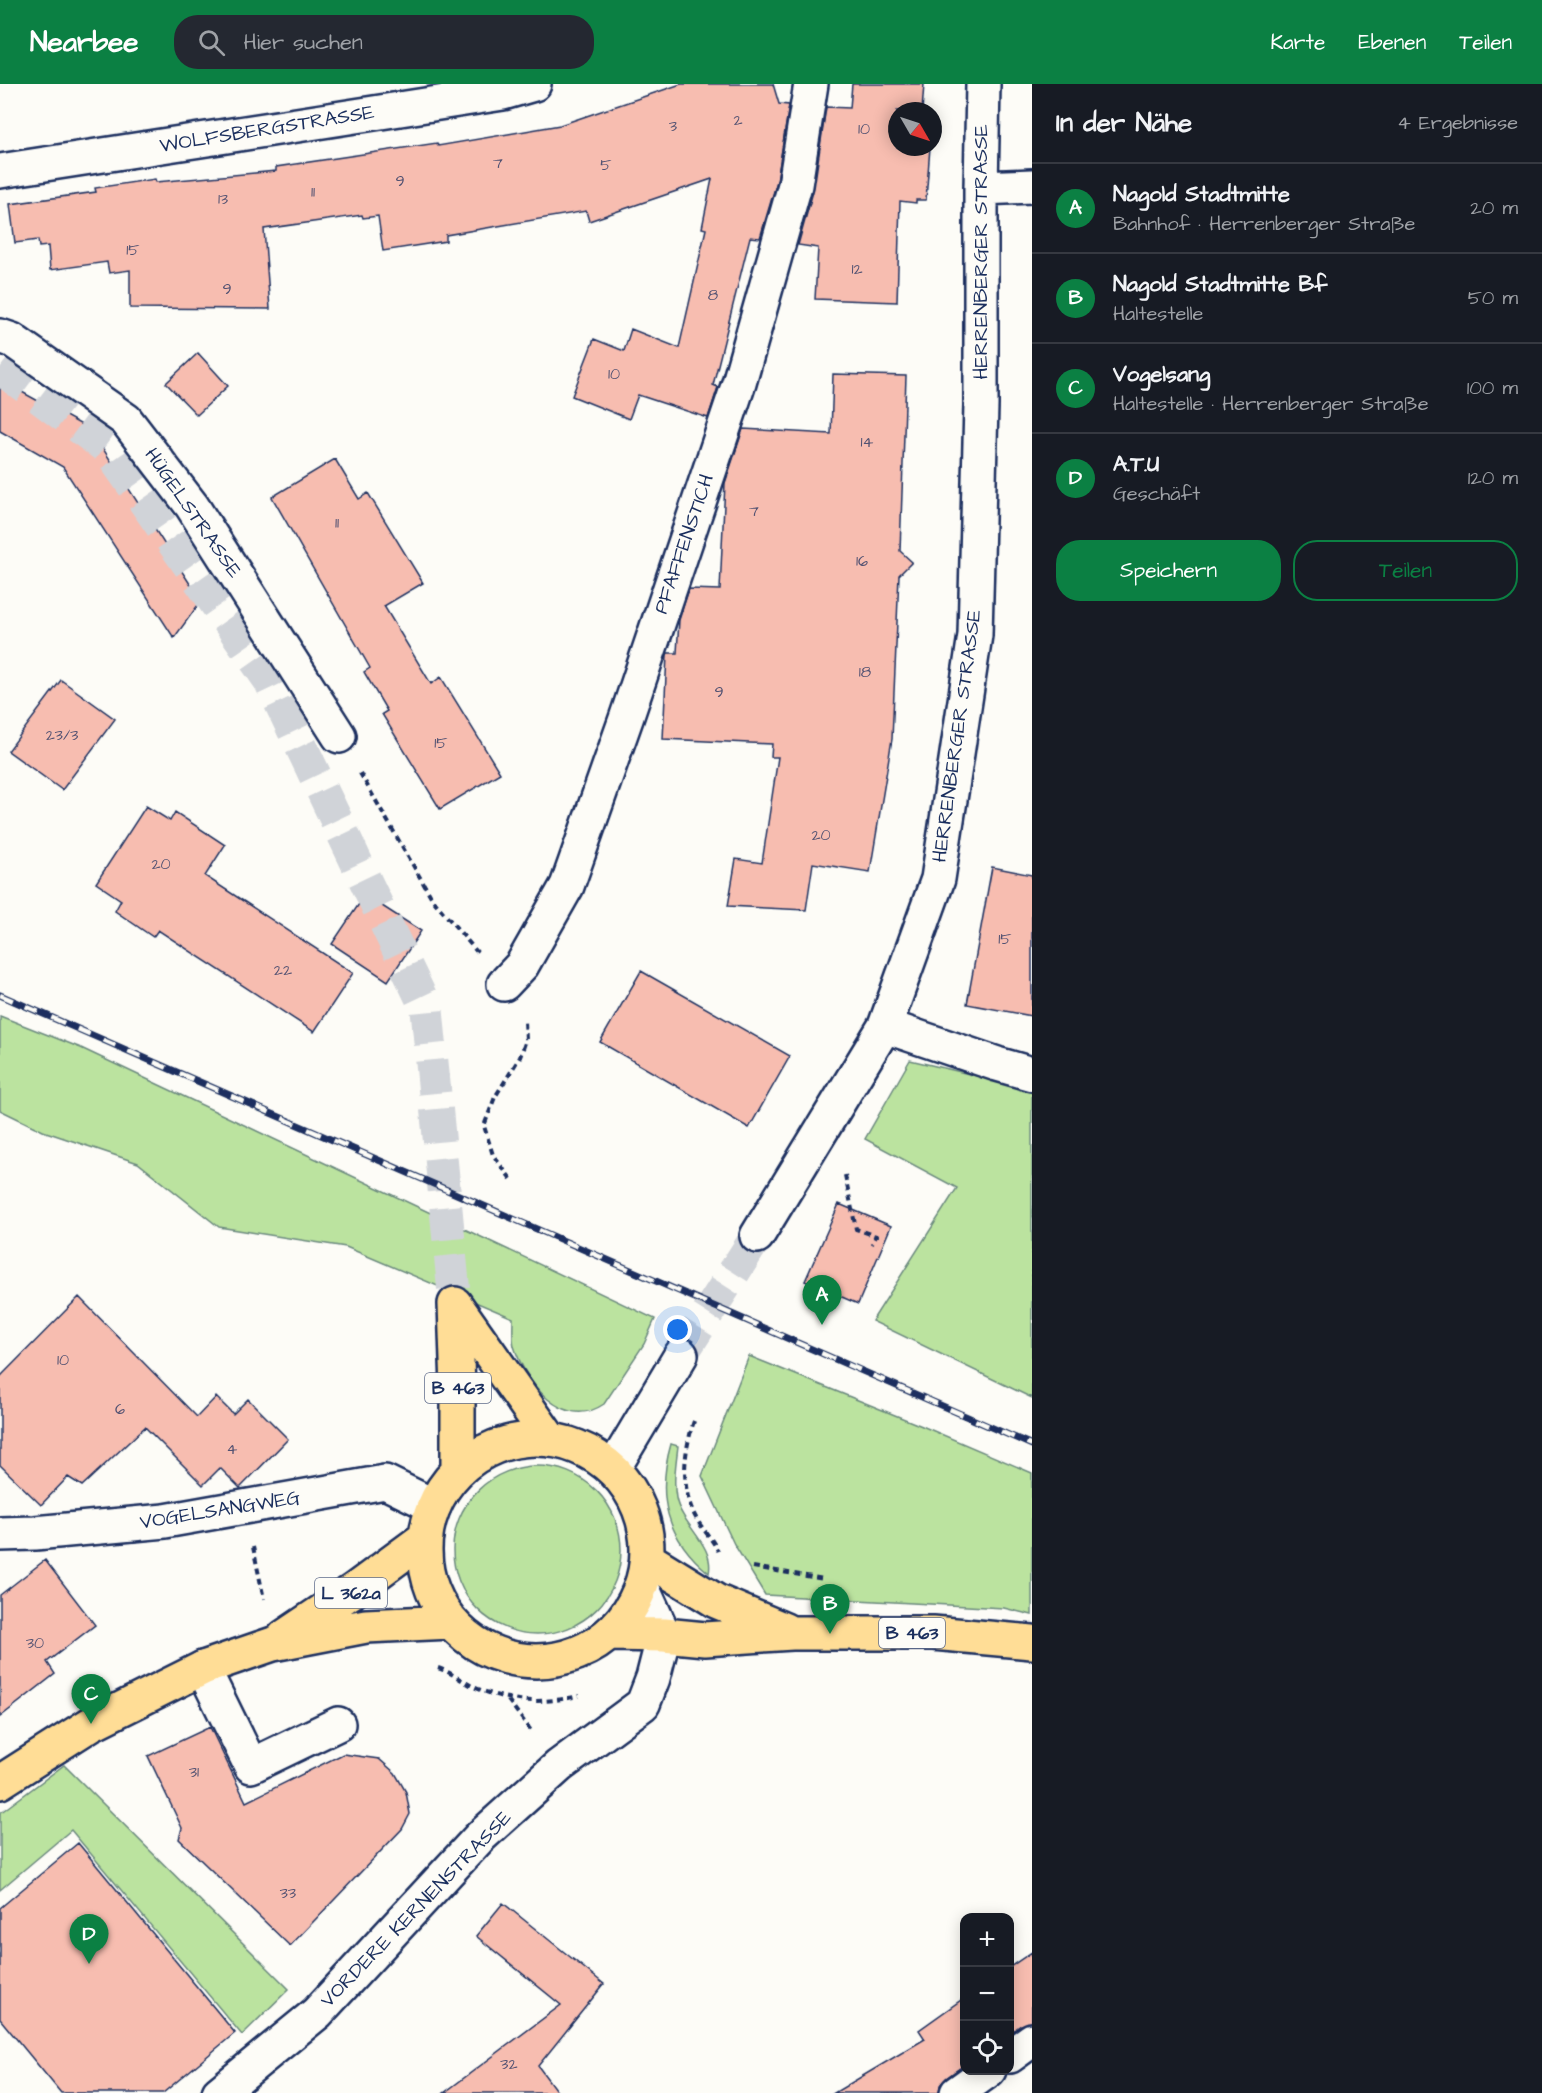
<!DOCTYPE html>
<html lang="de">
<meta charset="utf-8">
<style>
:root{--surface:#171b24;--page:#242831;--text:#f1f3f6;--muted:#9ea1a6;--line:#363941;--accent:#0b8043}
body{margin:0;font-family:"Architects Daughter",sans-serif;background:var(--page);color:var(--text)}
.controls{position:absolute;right:18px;bottom:18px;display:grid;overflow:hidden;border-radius:12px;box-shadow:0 3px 15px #0003}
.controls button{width:54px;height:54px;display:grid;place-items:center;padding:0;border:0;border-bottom:2px solid var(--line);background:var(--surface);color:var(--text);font:30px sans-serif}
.compass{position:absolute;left:888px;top:18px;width:54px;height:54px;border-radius:50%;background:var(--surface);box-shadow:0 3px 15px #0003;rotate:129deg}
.you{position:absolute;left:678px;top:1246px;width:21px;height:21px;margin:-15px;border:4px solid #fff;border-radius:50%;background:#1a73e8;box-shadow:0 0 0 9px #1a73e833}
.badge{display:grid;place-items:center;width:39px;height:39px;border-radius:50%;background:var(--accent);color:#fff;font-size:20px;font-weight:700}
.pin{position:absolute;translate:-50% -50px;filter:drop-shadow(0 2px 3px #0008)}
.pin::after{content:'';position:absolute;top:32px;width:21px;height:18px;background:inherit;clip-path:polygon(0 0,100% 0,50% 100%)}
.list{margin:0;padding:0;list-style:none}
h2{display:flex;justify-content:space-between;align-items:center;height:78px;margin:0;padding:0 24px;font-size:26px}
h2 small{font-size:20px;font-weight:400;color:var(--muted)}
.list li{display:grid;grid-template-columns:39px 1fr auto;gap:18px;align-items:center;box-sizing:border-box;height:90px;padding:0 24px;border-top:2px solid var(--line)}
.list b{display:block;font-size:22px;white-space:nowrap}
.list p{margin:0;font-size:20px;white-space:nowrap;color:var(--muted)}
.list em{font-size:20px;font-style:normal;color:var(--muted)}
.actions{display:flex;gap:12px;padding:18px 24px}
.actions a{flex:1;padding:14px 0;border:2px solid var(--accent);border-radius:24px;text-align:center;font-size:21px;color:var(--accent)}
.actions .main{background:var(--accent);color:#fff}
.icon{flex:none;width:33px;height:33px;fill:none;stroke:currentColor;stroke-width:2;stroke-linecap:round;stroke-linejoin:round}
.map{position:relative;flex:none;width:1032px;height:2009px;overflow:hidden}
header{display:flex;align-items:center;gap:36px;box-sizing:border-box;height:84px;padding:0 30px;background:var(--accent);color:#fff}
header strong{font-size:28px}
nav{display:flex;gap:33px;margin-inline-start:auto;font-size:21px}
.search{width:420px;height:54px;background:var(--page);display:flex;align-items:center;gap:15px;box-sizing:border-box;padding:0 21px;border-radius:24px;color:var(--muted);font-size:22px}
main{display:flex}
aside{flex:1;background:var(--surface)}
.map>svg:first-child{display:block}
.green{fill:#bbe39f;stroke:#6b897e;stroke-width:1.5}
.building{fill:#f7bdb0;stroke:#1b2f5e;stroke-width:1.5}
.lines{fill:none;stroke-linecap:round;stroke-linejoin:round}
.minor-tunnel{stroke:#d0d3d8;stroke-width:33;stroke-dasharray:33 16;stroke-linecap:butt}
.major-tunnel{stroke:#d0d3d8;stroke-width:33;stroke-dasharray:33 16;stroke-linecap:butt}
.minor-casing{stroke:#1b2f5e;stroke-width:38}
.major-casing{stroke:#1b2f5e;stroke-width:38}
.path{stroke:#1b2f5e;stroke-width:4;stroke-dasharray:6 4.5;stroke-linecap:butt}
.minor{stroke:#fdfcf7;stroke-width:33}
.major{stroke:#ffdd96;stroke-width:33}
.rail-casing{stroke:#1b2f5e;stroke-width:7}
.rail{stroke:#fdfcf7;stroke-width:4.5;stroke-dasharray:14;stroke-linecap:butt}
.labels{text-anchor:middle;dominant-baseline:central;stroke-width:6;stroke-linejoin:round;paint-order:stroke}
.number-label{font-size:16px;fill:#525272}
.shield{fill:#fdfcf7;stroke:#5f6c8c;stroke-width:1.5}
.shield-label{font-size:18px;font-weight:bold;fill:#1b2f5e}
.street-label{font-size:20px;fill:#1b2f5e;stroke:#fdfcf7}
</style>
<header>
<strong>Nearbee</strong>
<div class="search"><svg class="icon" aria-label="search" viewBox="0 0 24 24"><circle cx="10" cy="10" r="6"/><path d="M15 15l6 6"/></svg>Hier suchen</div>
<nav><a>Karte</a><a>Ebenen</a><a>Teilen</a></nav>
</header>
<main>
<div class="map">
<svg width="1032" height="2009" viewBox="0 0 1032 2009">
<rect width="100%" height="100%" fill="#fdfcf7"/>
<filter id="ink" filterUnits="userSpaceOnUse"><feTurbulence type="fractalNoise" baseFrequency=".0167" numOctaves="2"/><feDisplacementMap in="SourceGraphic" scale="12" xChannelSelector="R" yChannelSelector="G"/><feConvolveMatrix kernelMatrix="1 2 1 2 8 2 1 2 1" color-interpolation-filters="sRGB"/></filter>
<g filter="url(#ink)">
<path class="green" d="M 0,932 L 81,964 L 655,1235 L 644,1260 L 604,1320 C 563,1348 525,1298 514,1262 C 512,1253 513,1243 513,1234 L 346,1163 L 219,1143 L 138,1079 L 43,1047 L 0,1026 Z
M 910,976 L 1024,1003 L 1032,1007 L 1032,1314 L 872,1237 L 957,1104 L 865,1055 Z
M 749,1272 L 922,1342 L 1032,1389 L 1032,1531 L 1004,1524 L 765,1511 L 734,1460 L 702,1392 Z
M 671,1360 L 678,1362 C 676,1379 673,1397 676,1414 C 681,1441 715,1461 709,1489 C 666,1454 656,1412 671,1360 Z
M453 1466a84 84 0 1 1 168 0a84 84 0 1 1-168 0Z
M 64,1681 L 289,1905 L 242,1951 L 71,1746 L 0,1806 L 0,1729 Z"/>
<path class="building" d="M 681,0 L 773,0 L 779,20 L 789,21 L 777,97 L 760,154 L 750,153 L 713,301 L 718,303 L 708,334 L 638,311 L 629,335 L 572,312 L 594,255 L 624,267 L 631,245 L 679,264 L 706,145 L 702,144 L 712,95 L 589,137 L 586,127 L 446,151 L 446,157 L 383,167 L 378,132 L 363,134 L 362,131 L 264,145 L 270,225 L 130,224 L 130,186 L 109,189 L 107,178 L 50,186 L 48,162 L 39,163 L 38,156 L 15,159 L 10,120 L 96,108 L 95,104 L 155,95 L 156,98 L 276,87 L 276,83 L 437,59 L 438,62 L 560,41 Z
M 852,0 L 924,0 L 922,27 L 897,27 L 897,63 L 930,63 L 926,116 L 916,116 L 916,119 L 900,117 L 897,218 L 815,215 L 818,164 L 798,161 L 814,104 L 826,23 L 850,24 Z
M 198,269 L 228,302 L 197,331 L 166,299 Z
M 833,290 L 906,292 L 900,467 L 912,478 L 899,491 L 892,655 L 870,788 L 813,779 L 806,826 L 728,822 L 736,775 L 762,779 L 778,673 L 771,673 L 772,660 L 663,655 L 667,571 L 668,569 L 677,569 L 679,536 L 689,505 L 720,506 L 725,399 L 743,345 L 831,350 Z
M 0,296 L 91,346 L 201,517 L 174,554 L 63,383 L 0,347 Z
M 335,375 L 359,415 L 368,409 L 423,499 L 384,522 L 431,600 L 441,593 L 500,689 L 440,725 L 382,630 L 387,627 L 364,588 L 370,584 L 272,413 Z
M 61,596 L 115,635 L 62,706 L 8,667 Z
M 146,722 L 170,737 L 175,728 L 225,761 L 205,792 L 353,889 L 314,948 L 158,846 L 153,853 L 115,827 L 121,816 L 96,799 Z
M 992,783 L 1032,791 L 1032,932 L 967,920 Z
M 365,811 L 421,847 L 388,897 L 332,860 Z
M 641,887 L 790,972 L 749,1044 L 600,958 Z
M 839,1120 L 891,1142 L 858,1220 L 805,1197 Z
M 79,1213 L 197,1333 L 216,1313 L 233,1330 L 248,1315 L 288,1355 L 240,1404 L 220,1384 L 203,1401 L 145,1343 L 82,1402 L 68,1393 L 41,1421 L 0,1381 L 0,1293 Z
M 45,1476 L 95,1541 L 47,1578 L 55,1590 L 0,1633 L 0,1511 Z
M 210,1643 L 246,1718 L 343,1670 L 379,1675 L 395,1689 L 406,1708 L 410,1730 L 402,1745 L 290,1862 L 179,1755 L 182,1744 L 148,1672 Z
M 78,1759 L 235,1949 L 163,2009 L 61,2009 L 0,1935 L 0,1824 Z
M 503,1819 L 604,1900 L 538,1982 L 558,2009 L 444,2009 L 561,1921 L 476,1852 Z
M 1032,1868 L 1032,1938 L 1021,1941 L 1010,1949 L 1010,1883 Z
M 964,1914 L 964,1981 L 946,1994 L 940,2001 L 939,2009 L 834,2009 L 925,1955 L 919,1946 Z"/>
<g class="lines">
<path class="minor-tunnel" d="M 681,1271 L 757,1152"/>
<path class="major-tunnel" d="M 0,284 L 107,364 L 270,597 L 427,926 L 455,1220"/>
<g class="minor-casing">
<path id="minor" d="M 0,87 L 503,9 L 534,0
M 981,104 L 1032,102
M 0,252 L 12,256 L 126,336 L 192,422 L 339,652
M 504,900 L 522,881 L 567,802 L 627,632 L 739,299 L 795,101 L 811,0
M 885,942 L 997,980 L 1032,990
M 757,1152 L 885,942 L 938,795 L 975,551 L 981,321 L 981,104 L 983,0
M 613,1385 L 681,1271
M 0,1450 L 35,1449 L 165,1437 L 385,1398 L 434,1422
M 203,1584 L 251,1682 L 338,1640
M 1010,1972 L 1032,1956
M 219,2009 L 317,1929 L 480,1753 L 559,1682 L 643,1620 L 653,1594 L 664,1551 L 642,1503
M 957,2009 L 989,1986"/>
</g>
<g class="major-casing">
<path id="major" d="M 455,1220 L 458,1304 L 458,1387
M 455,1220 L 550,1355
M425 1466a111 111 0 1 1 222 0a111 111 0 1 1-222 0Z
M 648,1475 L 716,1517 L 785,1546
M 610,1550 L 664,1551 L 705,1555 L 792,1549 L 933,1549 L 1032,1558
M 284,1553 L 354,1506 L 426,1453
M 0,1698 L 91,1640 L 203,1584 L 273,1560 L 366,1542 L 451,1538"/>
</g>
<path class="path" d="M 360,689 L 433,816 L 477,868
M 845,1091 L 856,1145 L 876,1152 L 872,1160
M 511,1095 L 493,1071 L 484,1042 L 495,1013 L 520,973 L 526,956 L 525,937
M 823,1231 L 832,1208
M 694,1337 C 684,1367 680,1402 695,1432 C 701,1444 712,1454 718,1467
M 253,1463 L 264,1515
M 753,1483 L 824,1495
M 438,1584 C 451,1588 463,1598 476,1604 C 511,1619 541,1620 579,1612
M 508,1616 L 532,1648"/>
<use href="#minor" class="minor"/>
<use href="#major" class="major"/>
<g class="rail-casing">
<path id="rail" d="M 0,911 L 1032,1361"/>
</g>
<use href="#rail" class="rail"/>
</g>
</g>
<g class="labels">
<g class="number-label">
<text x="738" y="36">2</text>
<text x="673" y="42">3</text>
<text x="864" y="45">10</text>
<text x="498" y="79">7</text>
<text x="606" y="81">5</text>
<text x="400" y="97">9</text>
<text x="313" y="108">11</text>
<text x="223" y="115">13</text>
<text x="133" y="166">15</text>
<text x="857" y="185">12</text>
<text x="227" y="205">9</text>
<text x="713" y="211">8</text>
<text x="614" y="290">10</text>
<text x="867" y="358">14</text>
<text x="754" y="427">7</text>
<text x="337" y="439">11</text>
<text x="862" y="477">16</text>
<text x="865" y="588">18</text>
<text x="719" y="608">9</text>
<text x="62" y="651">23/3</text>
<text x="441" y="659">15</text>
<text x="821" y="751">20</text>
<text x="161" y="780">20</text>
<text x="1005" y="855">15</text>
<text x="283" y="886">22</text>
<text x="63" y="1276">10</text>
<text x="120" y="1325">6</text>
<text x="232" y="1365">4</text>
<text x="35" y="1559">30</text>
<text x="194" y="1688">31</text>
<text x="288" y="1809">33</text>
<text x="509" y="1980">32</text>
</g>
<g class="shield">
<rect x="425" y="1289" width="66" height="30" rx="4.5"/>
<rect x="315" y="1494" width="72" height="30" rx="4.5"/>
<rect x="879" y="1534" width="66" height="30" rx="4.5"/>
</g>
<g class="shield-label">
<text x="458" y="1304">B 463</text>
<text x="351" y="1509">L 362a</text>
<text x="912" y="1549">B 463</text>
</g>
<g class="street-label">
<text transform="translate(267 45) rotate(-9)">WOLFSBERGSTRASSE</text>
<text transform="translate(981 168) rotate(-90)">HERRENBERGER STRASSE</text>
<text transform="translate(193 429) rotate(55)">HÜGELSTRASSE</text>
<text transform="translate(684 460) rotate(-71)">PFAFFENSTICH</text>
<text transform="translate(957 652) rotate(-82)">HERRENBERGER STRASSE</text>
<text transform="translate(220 1426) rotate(-9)">VOGELSANGWEG</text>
<text transform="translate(416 1825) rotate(-46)">VORDERE KERNENSTRASSE</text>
</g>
</g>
</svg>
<div class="controls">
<button>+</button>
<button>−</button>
<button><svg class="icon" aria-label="locate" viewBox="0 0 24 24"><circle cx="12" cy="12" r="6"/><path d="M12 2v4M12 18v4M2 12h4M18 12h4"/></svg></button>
</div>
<svg class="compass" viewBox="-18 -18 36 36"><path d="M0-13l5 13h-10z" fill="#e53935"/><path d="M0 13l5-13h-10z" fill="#9ea1a6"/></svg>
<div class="you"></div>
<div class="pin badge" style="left:822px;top:1241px">A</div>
<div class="pin badge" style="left:830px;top:1550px">B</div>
<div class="pin badge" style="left:91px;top:1640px">C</div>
<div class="pin badge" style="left:89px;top:1880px">D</div>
</div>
<aside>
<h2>In der Nähe<small>4 Ergebnisse</small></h2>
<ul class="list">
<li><span class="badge">A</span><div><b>Nagold Stadtmitte</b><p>Bahnhof · Herrenberger Straße</p></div><em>20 m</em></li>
<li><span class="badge">B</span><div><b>Nagold Stadtmitte Bf</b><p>Haltestelle</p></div><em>50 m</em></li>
<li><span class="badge">C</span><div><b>Vogelsang</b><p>Haltestelle · Herrenberger Straße</p></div><em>100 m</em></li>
<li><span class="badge">D</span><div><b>A.T.U</b><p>Geschäft</p></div><em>120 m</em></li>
</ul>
<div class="actions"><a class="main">Speichern</a><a>Teilen</a></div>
</aside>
</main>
